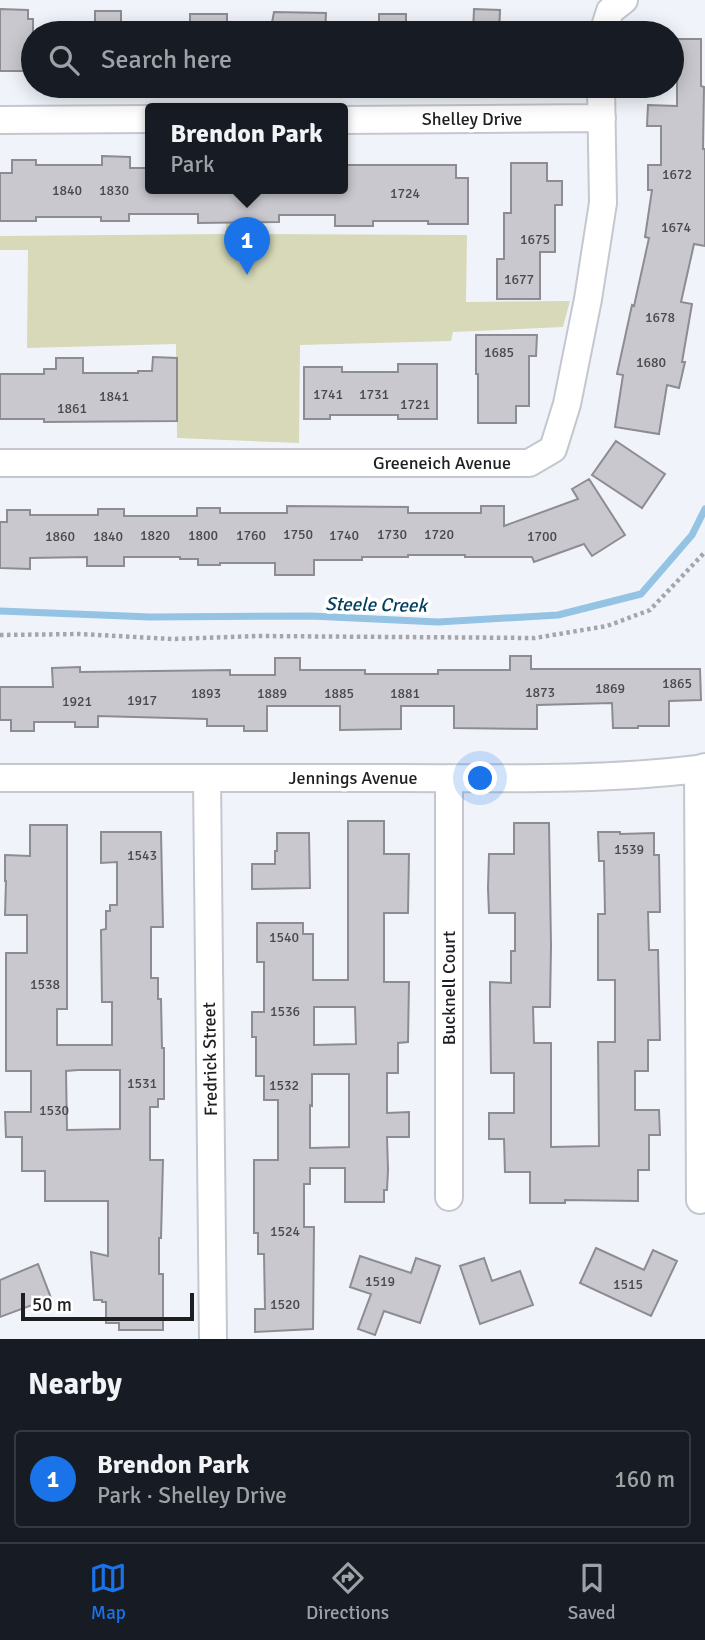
<!DOCTYPE html>
<meta charset="utf-8">
<style>
:root{--surface:#171b24;--page:#20242c;--text:#f1f3f6;--muted:#9ea1a6;--line:#363941;--accent:#1a73e8}
body{margin:0;font-family:Signika,sans-serif;background:var(--page);color:var(--text)}
.scale{position:absolute;left:21px;bottom:18px;width:173px;box-sizing:border-box;padding-left:7px;border:4px solid #1e1f21;border-top:0;font-size:19px;line-height:24px;white-space:nowrap;color:#1e1f21;-webkit-text-stroke:5px #fff;paint-order:stroke}
.you{position:absolute;left:481px;top:779px;width:24px;height:24px;margin:-18px;border:5px solid #fff;border-radius:50%;background:#1a73e8;box-shadow:0 0 0 10px #1a73e833}
.badge{display:grid;place-items:center;width:46px;height:46px;border-radius:50%;background:var(--accent);color:#fff;font-size:23px;font-weight:700}
.pin{position:absolute;translate:-50% -58px;filter:drop-shadow(0 2px 4px #0008)}
.pin::after{content:'';position:absolute;top:37px;width:24px;height:21px;background:inherit;clip-path:polygon(0 0,100% 0,50% 100%)}
.popup{position:absolute;left:145px;top:103px;width:203px;height:91px;box-sizing:border-box;display:grid;place-content:center;border-radius:7px;background:var(--surface);filter:drop-shadow(0 2px 5px #0005);font-size:23px;white-space:nowrap;color:var(--muted)}
.popup b{font-size:26px;color:var(--text)}
.popup::after{content:'';position:absolute;left:50%;top:100%;margin-left:-14px;border:14px solid transparent;border-top-color:var(--surface)}
.list{margin:0;padding:0;list-style:none}
h2{display:flex;justify-content:space-between;align-items:center;height:91px;margin:0;padding:0 28px;font-size:30px}
h2 small{font-size:23px;font-weight:400;color:var(--muted)}
.list li{display:grid;grid-template-columns:46px 1fr auto;gap:21px;align-items:center;box-sizing:border-box;height:98px;margin:0 14px 14px;padding:0 14px;border:2px solid var(--line);border-radius:7px}
.list b{display:block;font-size:26px;white-space:nowrap}
.list p{margin:0;font-size:23px;white-space:nowrap;color:var(--muted)}
.list em{font-size:23px;font-style:normal;color:var(--muted)}
.icon{flex:none;width:38px;height:38px;fill:none;stroke:currentColor;stroke-width:2;stroke-linecap:round;stroke-linejoin:round}
.map{position:relative;flex:none;width:705px;height:1339px;overflow:hidden}
.search{position:absolute;background:var(--surface);box-shadow:0 4px 18px #0003;left:21px;right:21px;top:21px;height:77px;display:flex;align-items:center;gap:18px;box-sizing:border-box;padding:0 24px;border-radius:38px;color:var(--muted);font-size:26px}
.sheet{height:203px;background:var(--surface)}
nav{display:flex;justify-content:space-around;align-items:center;box-sizing:border-box;height:98px;border-top:2px solid var(--line);background:var(--surface);font-size:19px;color:var(--muted)}
nav a{display:grid;justify-items:center;gap:4px}
nav .on{color:var(--accent)}
.map>svg:first-child{display:block}
.green{fill:#d7d9b8}
.lines{fill:none;stroke-linecap:round;stroke-linejoin:round}
.stream{stroke:#94c3e4;stroke-width:7}
.building{fill:#c9c8ce;stroke:#8d8c92;stroke-width:2;fill-rule:evenodd}
.street-casing{stroke:#c4c8ce;stroke-width:30}
.path{stroke:#a3a6ab;stroke-width:4.5;stroke-dasharray:3.5 3.5;stroke-linecap:butt}
.street{stroke:#fff;stroke-width:26}
.labels{text-anchor:middle;dominant-baseline:central;stroke-width:7;stroke-linejoin:round;paint-order:stroke}
.number-label{font-size:14px;fill:#49494c}
.street-label{font-size:18px;fill:#1e1f21;stroke:#fff}
.water-label{font-size:19px;font-style:italic;fill:#003e5e;stroke:#fff}
</style>
<div class="map">
<svg width="705" height="1339" viewBox="0 0 705 1339">
<rect width="100%" height="100%" fill="#f0f4fa"/>
<path class="green" d="M 227,189 L 236,189 L 236,234 L 467,235 L 466,302 L 570,301 L 563,327 L 453,332 L 451,341 L 300,345 L 299,443 L 177,438 L 176,344 L 27,348 L 28,250 L 0,250 L 0,236 L 226,234 Z"/>
<g class="lines">
<path class="stream" d="M 0,611 L 150,617 L 311,616 L 438,622 L 558,615 L 641,594 L 692,535 L 705,509"/>
</g>
<path class="building" d="M 0,9 L 28,10 L 28,19 L 33,19 L 33,59 L 27,59 L 27,71 L 0,71 Z
M 474,9 L 500,10 L 499,33 L 473,33 Z
M 95,11 L 121,11 L 121,33 L 95,33 Z
M 274,12 L 326,13 L 325,33 L 270,33 Z
M 190,14 L 227,14 L 227,33 L 190,33 Z
M 379,14 L 406,14 L 406,33 L 379,33 Z
M 672,39 L 701,39 L 701,86 L 704,87 L 703,149 L 705,149 L 705,246 L 694,244 L 681,302 L 692,304 L 682,362 L 685,362 L 679,388 L 667,385 L 659,434 L 615,427 L 623,375 L 617,374 L 632,305 L 634,306 L 649,238 L 645,237 L 652,190 L 648,190 L 648,165 L 661,165 L 661,126 L 647,126 L 648,105 L 677,106 L 677,67 L 672,67 Z
M 102,156 L 130,157 L 130,168 L 151,168 L 151,189 L 343,189 L 343,165 L 456,165 L 456,178 L 468,178 L 468,224 L 428,224 L 428,221 L 373,221 L 373,226 L 335,226 L 335,215 L 279,215 L 279,222 L 198,223 L 198,214 L 129,214 L 129,221 L 101,221 L 101,217 L 36,217 L 36,221 L 0,221 L 0,173 L 12,173 L 12,160 L 36,160 L 36,165 L 102,165 Z
M 511,163 L 547,163 L 547,181 L 562,181 L 562,205 L 555,205 L 555,252 L 540,252 L 540,299 L 497,299 L 497,259 L 504,259 L 504,213 L 511,213 Z
M 476,335 L 537,335 L 536,356 L 529,356 L 529,406 L 516,406 L 516,423 L 478,423 L 478,374 L 476,374 Z
M 153,357 L 177,358 L 177,421 L 44,422 L 44,419 L 0,419 L 0,374 L 44,374 L 44,369 L 56,369 L 56,358 L 83,358 L 83,373 L 138,373 L 138,371 L 152,371 Z
M 398,364 L 437,364 L 437,419 L 398,419 L 398,415 L 330,415 L 330,419 L 304,419 L 304,367 L 342,367 L 342,372 L 398,372 Z
M 616,441 L 665,474 L 642,508 L 592,475 Z
M 589,479 L 625,535 L 592,556 L 584,544 L 534,562 L 532,557 L 465,557 L 465,555 L 408,555 L 408,557 L 362,557 L 362,560 L 314,560 L 314,575 L 275,575 L 275,563 L 220,563 L 220,565 L 198,565 L 198,559 L 180,559 L 180,557 L 124,557 L 124,566 L 87,566 L 87,557 L 30,558 L 30,569 L 0,568 L 0,522 L 7,522 L 7,510 L 30,510 L 30,515 L 98,515 L 98,509 L 124,509 L 124,516 L 197,516 L 197,508 L 220,508 L 220,513 L 287,513 L 287,506 L 408,507 L 408,513 L 481,513 L 481,506 L 504,506 L 504,526 L 578,499 L 572,489 Z
M 510,656 L 531,656 L 531,669 L 700,669 L 701,700 L 669,701 L 669,726 L 638,726 L 638,728 L 613,728 L 612,703 L 537,705 L 537,729 L 454,728 L 454,706 L 401,706 L 401,729 L 340,730 L 340,706 L 267,706 L 267,731 L 244,731 L 244,726 L 207,726 L 207,719 L 98,716 L 98,727 L 75,727 L 75,722 L 34,722 L 34,731 L 11,731 L 11,720 L 0,720 L 0,687 L 53,687 L 52,668 L 80,667 L 80,672 L 230,670 L 230,675 L 275,675 L 275,658 L 300,658 L 300,670 L 365,670 L 365,674 L 438,674 L 438,670 L 510,670 Z
M 348,821 L 384,821 L 384,854 L 409,854 L 408,913 L 384,913 L 384,982 L 409,982 L 408,1042 L 398,1043 L 398,1073 L 387,1073 L 387,1113 L 409,1112 L 409,1137 L 387,1137 L 388,1170 L 387,1190 L 384,1190 L 384,1202 L 345,1202 L 345,1168 L 310,1168 L 310,1184 L 304,1184 L 304,1227 L 314,1227 L 313,1329 L 255,1332 L 255,1309 L 265,1309 L 264,1254 L 258,1254 L 258,1233 L 254,1233 L 254,1160 L 278,1160 L 278,1100 L 264,1100 L 264,1076 L 256,1076 L 256,1037 L 252,1037 L 252,1012 L 264,1012 L 264,962 L 257,962 L 257,923 L 303,923 L 303,934 L 313,934 L 313,980 L 348,980 ZM 314,1007 L 355,1007 L 356,1044 L 314,1045 ZM 312,1074 L 349,1074 L 349,1147 L 310,1148 L 310,1105 L 312,1106 Z
M 514,823 L 549,823 L 551,946 L 550,1007 L 533,1007 L 534,1043 L 551,1043 L 551,1147 L 599,1146 L 598,1042 L 615,1042 L 615,980 L 598,980 L 598,914 L 605,914 L 604,861 L 599,861 L 598,832 L 620,832 L 620,834 L 654,833 L 654,855 L 659,855 L 660,912 L 648,912 L 649,950 L 658,950 L 660,1040 L 648,1040 L 648,1071 L 635,1071 L 635,1110 L 659,1110 L 660,1135 L 649,1135 L 649,1170 L 638,1170 L 638,1201 L 565,1200 L 565,1203 L 530,1203 L 530,1172 L 505,1172 L 504,1139 L 489,1139 L 489,1113 L 514,1113 L 514,1073 L 491,1073 L 490,999 L 490,982 L 511,983 L 511,951 L 515,951 L 515,913 L 489,913 L 488,888 L 489,854 L 514,854 Z
M 30,825 L 67,825 L 67,1009 L 57,1009 L 57,1045 L 112,1045 L 112,1002 L 102,1002 L 101,930 L 106,929 L 106,911 L 110,911 L 110,905 L 117,905 L 117,862 L 101,863 L 101,832 L 161,832 L 163,927 L 151,927 L 151,978 L 158,978 L 158,999 L 161,999 L 162,1048 L 164,1048 L 164,1099 L 158,1099 L 158,1107 L 150,1107 L 150,1160 L 163,1160 L 161,1238 L 159,1238 L 159,1274 L 163,1274 L 163,1330 L 119,1330 L 119,1323 L 106,1323 L 106,1302 L 102,1302 L 102,1300 L 94,1300 L 91,1252 L 108,1256 L 108,1201 L 45,1201 L 45,1171 L 22,1171 L 22,1137 L 6,1137 L 5,1112 L 31,1112 L 31,1071 L 6,1071 L 6,953 L 27,953 L 27,915 L 5,915 L 6,881 L 5,881 L 5,855 L 30,856 ZM 78,1070 L 120,1070 L 120,1129 L 67,1130 L 66,1071 Z
M 277,833 L 309,833 L 310,888 L 252,889 L 252,864 L 275,864 L 275,851 L 277,851 Z
M 596,1248 L 644,1270 L 653,1250 L 677,1261 L 651,1316 L 580,1283 Z
M 360,1256 L 411,1273 L 416,1258 L 440,1266 L 420,1323 L 384,1311 L 375,1335 L 358,1329 L 371,1294 L 350,1287 Z
M 484,1258 L 492,1281 L 520,1271 L 533,1305 L 480,1324 L 460,1266 Z
M 38,1264 L 51,1298 L 0,1317 L 0,1280 Z"/>
<g class="lines">
<g class="street-casing">
<path id="street" d="M 603,33 L 610,11 L 624,0
M 0,120 L 151,119
M 343,120 L 602,118
M 0,463 L 529,463 L 553,449 L 567,404 L 588,299 L 603,203 L 601,86
M 698,769 L 700,1200
M 0,778 C 133,778 266,778 400,778 C 499,778 599,781 698,769 L 705,767
M 207,778 L 213,1339
M 449,778 L 449,1197"/>
</g>
<path class="path" d="M 0,635 L 80,634 L 172,639 L 257,636 L 535,638 L 607,626 L 650,610 L 705,552"/>
<use href="#street" class="street"/>
</g>
<g class="labels">
<g class="number-label">
<text x="677" y="174">1672</text>
<text x="67" y="190">1840</text>
<text x="114" y="190">1830</text>
<text x="405" y="193">1724</text>
<text x="676" y="227">1674</text>
<text x="535" y="239">1675</text>
<text x="519" y="279">1677</text>
<text x="660" y="317">1678</text>
<text x="499" y="352">1685</text>
<text x="651" y="362">1680</text>
<text x="328" y="394">1741</text>
<text x="374" y="394">1731</text>
<text x="114" y="396">1841</text>
<text x="415" y="404">1721</text>
<text x="72" y="408">1861</text>
<text x="298" y="534">1750</text>
<text x="392" y="534">1730</text>
<text x="439" y="534">1720</text>
<text x="155" y="535">1820</text>
<text x="203" y="535">1800</text>
<text x="251" y="535">1760</text>
<text x="344" y="535">1740</text>
<text x="60" y="536">1860</text>
<text x="108" y="536">1840</text>
<text x="542" y="536">1700</text>
<text x="677" y="683">1865</text>
<text x="610" y="688">1869</text>
<text x="540" y="692">1873</text>
<text x="206" y="693">1893</text>
<text x="272" y="693">1889</text>
<text x="339" y="693">1885</text>
<text x="405" y="693">1881</text>
<text x="142" y="700">1917</text>
<text x="77" y="701">1921</text>
<text x="629" y="849">1539</text>
<text x="142" y="855">1543</text>
<text x="284" y="937">1540</text>
<text x="45" y="984">1538</text>
<text x="285" y="1011">1536</text>
<text x="142" y="1083">1531</text>
<text x="284" y="1085">1532</text>
<text x="54" y="1110">1530</text>
<text x="285" y="1231">1524</text>
<text x="380" y="1281">1519</text>
<text x="628" y="1284">1515</text>
<text x="285" y="1304">1520</text>
</g>
<g class="street-label">
<text x="472" y="119">Shelley Drive</text>
<text x="442" y="463">Greeneich Avenue</text>
<text x="353" y="778">Jennings Avenue</text>
<text transform="translate(449 988) rotate(-90)">Bucknell Court</text>
<text transform="translate(210 1059) rotate(-91)">Fredrick Street</text>
</g>
<g class="water-label">
<text transform="translate(376 605) rotate(1)">Steele Creek</text>
</g>
</g>
</svg>
<div class="scale">50 m</div>
<div class="you"></div>
<div class="pin badge" style="left:247px;top:275px">1</div>
<div class="popup"><b>Brendon Park</b>Park</div>
<div class="search"><svg class="icon" aria-label="search" viewBox="0 0 24 24"><circle cx="10" cy="10" r="6"/><path d="M15 15l6 6"/></svg>Search here</div>
</div>
<section class="sheet">
<h2>Nearby<small></small></h2>
<ul class="list">
<li><span class="badge">1</span><div><b>Brendon Park</b><p>Park · Shelley Drive</p></div><em>160 m</em></li>
</ul>
</section>
<nav>
<a class="on"><svg class="icon" aria-label="map" viewBox="0 0 24 24"><path d="M3 6l6-2 6 2 6-2v14l-6 2-6-2-6 2zM9 4v14M15 6v14"/></svg>Map</a>
<a><svg class="icon" aria-label="directions" viewBox="0 0 24 24"><path d="M12 3l9 9-9 9-9-9zM9 14v-3h6M13 9l2 2-2 2"/></svg>Directions</a>
<a><svg class="icon" aria-label="saved" viewBox="0 0 24 24"><path d="M7 4h10v16l-5-4-5 4z"/></svg>Saved</a>
</nav>
